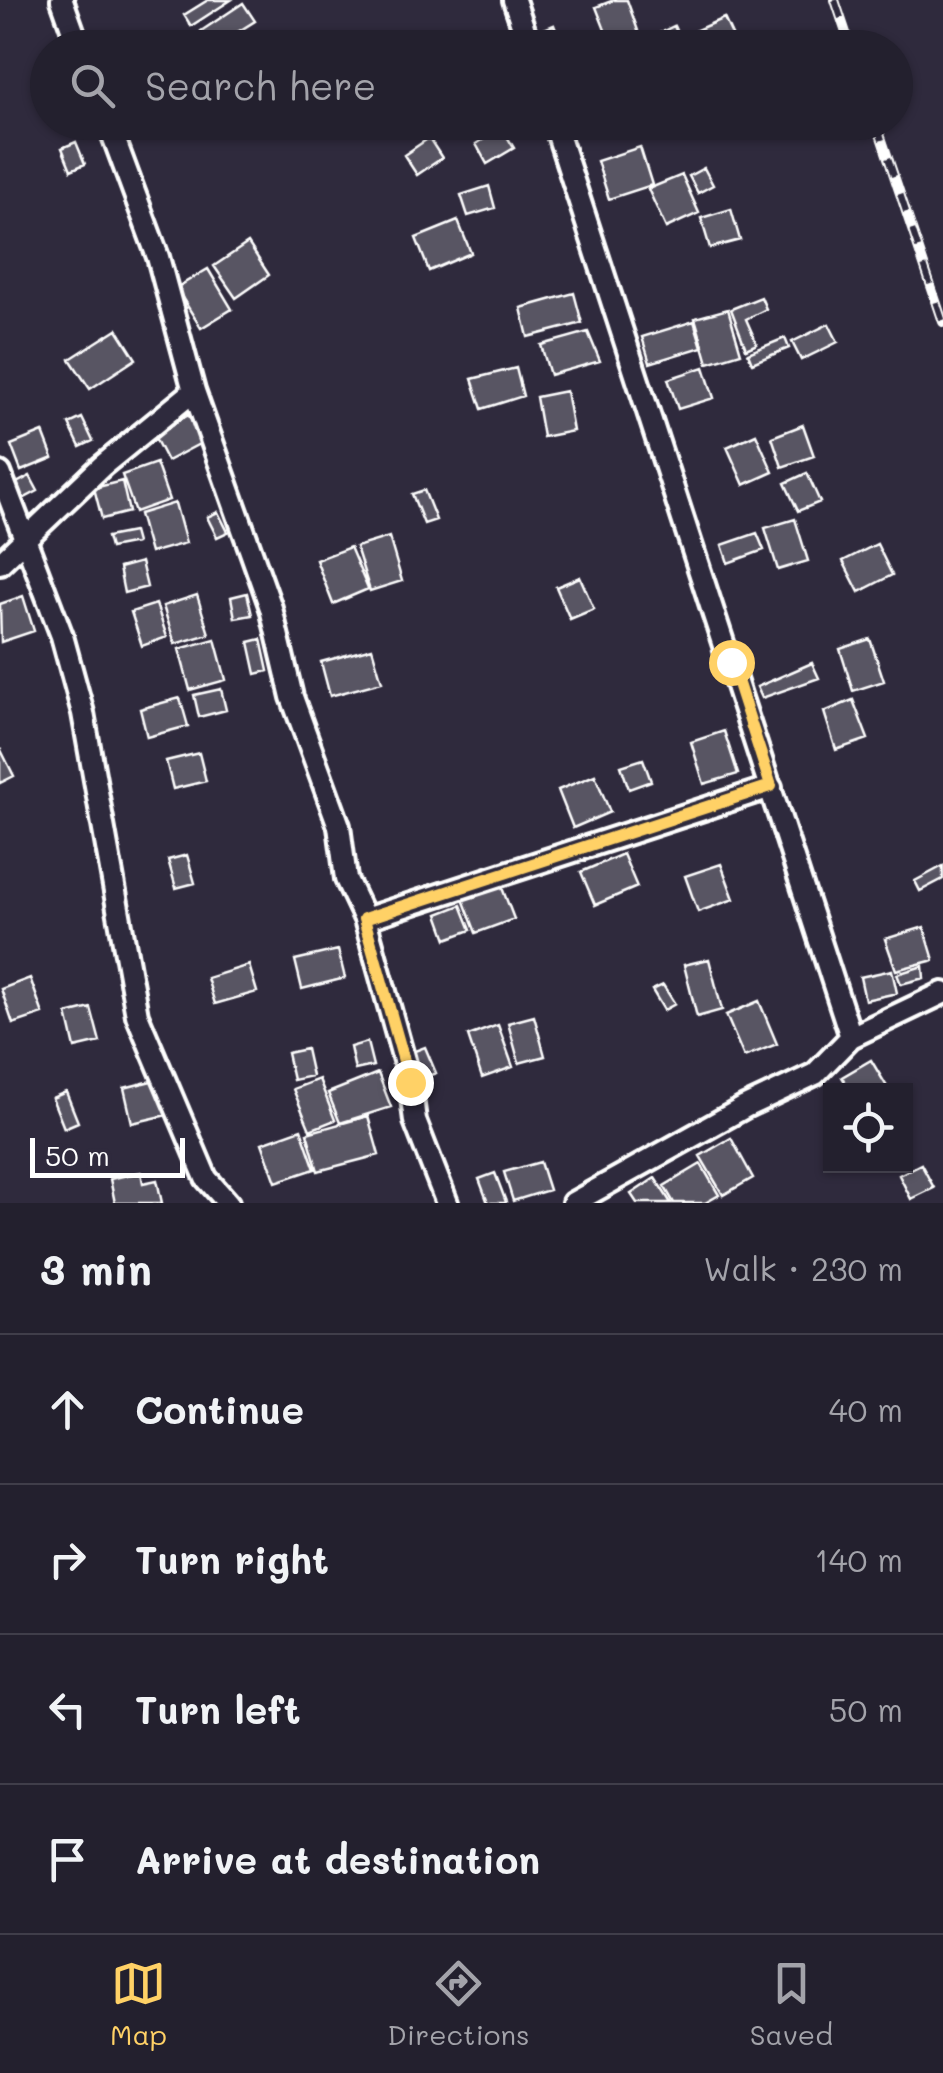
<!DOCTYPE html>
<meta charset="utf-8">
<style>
:root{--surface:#23202e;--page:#2b2836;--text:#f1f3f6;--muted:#a3a3aa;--line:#403e4a;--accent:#ffd166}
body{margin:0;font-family:Mali,sans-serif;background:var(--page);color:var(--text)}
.controls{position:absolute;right:30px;bottom:30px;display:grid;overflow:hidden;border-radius:0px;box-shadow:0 2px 8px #0004}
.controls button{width:90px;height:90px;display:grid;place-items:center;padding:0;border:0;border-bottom:2px solid var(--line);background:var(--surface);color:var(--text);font:50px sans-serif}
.scale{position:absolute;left:30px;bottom:25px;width:155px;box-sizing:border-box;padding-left:10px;border:5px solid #fff;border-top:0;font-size:28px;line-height:35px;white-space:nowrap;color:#fff;-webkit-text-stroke:8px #2f2a3d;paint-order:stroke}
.stop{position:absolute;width:30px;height:30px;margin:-22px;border:8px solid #ffd166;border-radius:50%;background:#fff}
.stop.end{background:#ffd166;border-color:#fff;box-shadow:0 2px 10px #0008}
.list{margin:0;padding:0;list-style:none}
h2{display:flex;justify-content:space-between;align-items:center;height:130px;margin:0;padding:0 40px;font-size:42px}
h2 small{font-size:32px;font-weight:400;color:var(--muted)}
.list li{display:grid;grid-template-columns:65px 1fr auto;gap:30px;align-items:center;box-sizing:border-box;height:150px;padding:0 40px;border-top:2px solid var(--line)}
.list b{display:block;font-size:38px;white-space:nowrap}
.list em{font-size:32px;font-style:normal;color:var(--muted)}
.icon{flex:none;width:55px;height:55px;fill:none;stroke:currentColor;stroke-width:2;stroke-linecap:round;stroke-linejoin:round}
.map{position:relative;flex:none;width:943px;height:1203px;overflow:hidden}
.search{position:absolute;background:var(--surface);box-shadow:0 2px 8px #0004;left:30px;right:30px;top:30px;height:110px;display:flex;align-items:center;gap:25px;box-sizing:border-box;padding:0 35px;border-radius:55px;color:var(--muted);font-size:38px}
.sheet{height:730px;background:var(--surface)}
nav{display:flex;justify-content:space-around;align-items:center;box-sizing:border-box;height:140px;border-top:2px solid var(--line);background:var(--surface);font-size:28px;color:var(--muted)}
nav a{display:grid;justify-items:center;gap:5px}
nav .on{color:var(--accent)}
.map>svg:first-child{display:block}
.building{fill:#595564;stroke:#fff;stroke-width:2.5}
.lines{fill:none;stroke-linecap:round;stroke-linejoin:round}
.street-casing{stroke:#fff;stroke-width:28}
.street{stroke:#2f2a3d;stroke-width:20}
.rail-casing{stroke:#fff;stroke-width:10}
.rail{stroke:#2f2a3d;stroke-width:6;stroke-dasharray:19;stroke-linecap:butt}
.route{stroke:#ffd166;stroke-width:12}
</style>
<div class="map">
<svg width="943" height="1203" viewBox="0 0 943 1203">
<rect width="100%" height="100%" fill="#2f2a3d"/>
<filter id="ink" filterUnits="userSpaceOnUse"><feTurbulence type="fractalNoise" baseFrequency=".01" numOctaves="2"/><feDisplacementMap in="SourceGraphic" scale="20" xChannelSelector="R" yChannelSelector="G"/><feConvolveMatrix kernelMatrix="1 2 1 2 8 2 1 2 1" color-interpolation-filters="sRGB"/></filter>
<g filter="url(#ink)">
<path class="building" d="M 208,0 L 231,0 L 191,26 L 184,15 Z
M 614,0 L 627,0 L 641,39 L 619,48 L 612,48 L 596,7 Z
M 243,3 L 255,21 L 212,48 L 201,31 Z
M 724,18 L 738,48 L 686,48 L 681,37 Z
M 554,25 L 563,48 L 543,48 L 537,32 Z
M 674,26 L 684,48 L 644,48 L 641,42 Z
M 502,128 L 514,148 L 487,164 L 476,144 Z
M 429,138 L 442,158 L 417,175 L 404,155 Z
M 76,142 L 85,164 L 71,170 L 62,148 Z
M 640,147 L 652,185 L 609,199 L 597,161 Z
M 704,168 L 713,185 L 698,193 L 689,176 Z
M 682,175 L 699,213 L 666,228 L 648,189 Z
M 489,186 L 495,208 L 468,216 L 461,195 Z
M 731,209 L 740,240 L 710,248 L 701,218 Z
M 458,221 L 471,253 L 429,271 L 416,238 Z
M 248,243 L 269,275 L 236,298 L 214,266 Z
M 208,269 L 232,309 L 201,328 L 176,288 Z
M 574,293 L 582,323 L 528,337 L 521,308 Z
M 761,297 L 766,309 L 746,319 L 757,344 L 746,349 L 731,309 Z
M 728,309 L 741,353 L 708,363 L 695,318 Z
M 694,321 L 702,347 L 650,363 L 642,337 Z
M 829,324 L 838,342 L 801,360 L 792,342 Z
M 117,329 L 136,359 L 90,389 L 70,359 Z
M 588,332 L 600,361 L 550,375 L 541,345 Z
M 785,338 L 789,348 L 752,363 L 748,353 Z
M 704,367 L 714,398 L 678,409 L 668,379 Z
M 516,368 L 523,396 L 482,409 L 472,379 Z
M 566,391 L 573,431 L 543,437 L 536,397 Z
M 189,415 L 203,442 L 167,461 L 153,434 Z
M 82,418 L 93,441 L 80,447 L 69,424 Z
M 803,425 L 814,456 L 782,467 L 772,437 Z
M 43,432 L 53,458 L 21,471 L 11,445 Z
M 756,434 L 773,472 L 744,485 L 727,447 Z
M 156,463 L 169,500 L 135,512 L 122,475 Z
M 807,473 L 820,502 L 798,511 L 785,483 Z
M 30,476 L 38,491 L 21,500 L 13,485 Z
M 122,481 L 129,512 L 102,519 L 94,488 Z
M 424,490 L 436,520 L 424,524 L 412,494 Z
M 175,503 L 186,543 L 150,553 L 139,514 Z
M 218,512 L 228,532 L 217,537 L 207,517 Z
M 795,519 L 808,561 L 778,570 L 765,528 Z
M 133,532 L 136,543 L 110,548 L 107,537 Z
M 757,533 L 764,550 L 728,563 L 722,545 Z
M 389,537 L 402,581 L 370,591 L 356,547 Z
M 877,544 L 892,575 L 859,592 L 843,561 Z
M 350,547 L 368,589 L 333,604 L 316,560 Z
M 141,562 L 147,587 L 124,593 L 119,568 Z
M 580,577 L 594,609 L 570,619 L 556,587 Z
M 247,593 L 252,615 L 235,618 L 231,597 Z
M 197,595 L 209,634 L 175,644 L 163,606 Z
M 23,596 L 34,631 L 1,642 L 0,604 Z
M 156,604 L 167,637 L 142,646 L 131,612 Z
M 215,639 L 226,680 L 190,690 L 179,649 Z
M 261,639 L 268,671 L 256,674 L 249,642 Z
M 870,639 L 884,681 L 853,691 L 840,649 Z
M 372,648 L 382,682 L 330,696 L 321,662 Z
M 812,663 L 819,678 L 762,698 L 757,687 Z
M 221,689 L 226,710 L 199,717 L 194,695 Z
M 180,698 L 188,726 L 147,737 L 140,709 Z
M 853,700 L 868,739 L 836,750 L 824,712 Z
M 724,731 L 738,774 L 704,784 L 691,742 Z
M 1,750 L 14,776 L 0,783 L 0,751 Z
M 199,753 L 206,781 L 173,789 L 166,761 Z
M 643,759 L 651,781 L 629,789 L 621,766 Z
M 595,775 L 610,812 L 573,828 L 558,790 Z
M 623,854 L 637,887 L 595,905 L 581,872 Z
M 187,855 L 195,883 L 176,888 L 168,860 Z
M 721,864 L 734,899 L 698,912 L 685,876 Z
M 943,866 L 943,879 L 920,891 L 915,881 Z
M 501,885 L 514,919 L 476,933 L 463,899 Z
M 461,905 L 471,930 L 447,939 L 438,914 Z
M 924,927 L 934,960 L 896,970 L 885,939 Z
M 338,950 L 345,978 L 302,989 L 295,960 Z
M 709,959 L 722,1010 L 697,1017 L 684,965 Z
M 249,965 L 257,992 L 215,1004 L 207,978 Z
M 923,966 L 924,978 L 901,984 L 897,974 Z
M 892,970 L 897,993 L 865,1000 L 860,977 Z
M 30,978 L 43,1014 L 13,1024 L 1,989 Z
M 663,985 L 675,1004 L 664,1010 L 652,990 Z
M 759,1001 L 777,1044 L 744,1057 L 726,1015 Z
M 91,1008 L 100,1042 L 75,1048 L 67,1014 Z
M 534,1016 L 545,1056 L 519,1063 L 508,1023 Z
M 498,1025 L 513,1067 L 482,1078 L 468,1036 Z
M 367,1042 L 373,1066 L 355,1070 L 350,1047 Z
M 425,1047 L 436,1073 L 423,1078 L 412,1052 Z
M 306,1049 L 312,1076 L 293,1080 L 287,1053 Z
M 871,1060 L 889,1090 L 850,1090 L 842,1077 Z
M 378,1073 L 391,1107 L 340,1123 L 328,1093 Z
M 159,1079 L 167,1115 L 132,1123 L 124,1088 Z
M 319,1079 L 335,1120 L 310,1130 L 293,1089 Z
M 66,1092 L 78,1122 L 64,1128 L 52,1098 Z
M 368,1116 L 379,1155 L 318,1171 L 307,1133 Z
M 301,1129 L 315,1169 L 276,1182 L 262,1143 Z
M 731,1138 L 753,1178 L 723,1195 L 700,1156 Z
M 540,1162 L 549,1190 L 513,1201 L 504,1172 Z
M 701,1164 L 719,1195 L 705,1203 L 674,1203 L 664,1186 Z
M 921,1164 L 934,1188 L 911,1199 L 899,1175 Z
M 141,1172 L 143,1183 L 157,1180 L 162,1203 L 115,1203 L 110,1179 Z
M 495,1173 L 506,1202 L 504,1203 L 488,1203 L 479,1179 Z
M 655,1178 L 671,1203 L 637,1203 L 631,1194 Z"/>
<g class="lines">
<g class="street-casing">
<path id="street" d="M 62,0 L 79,48
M 514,0 L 530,48
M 108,122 L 158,257 L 194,391 L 271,608 L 292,697 L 339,826 L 346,879 L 365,919 L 410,1082 L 415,1121 L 447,1203
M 554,122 L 851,1037
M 0,473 L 62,636 L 83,713 L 137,1015 L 206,1178 L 228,1203
M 0,563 L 102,466 L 194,391
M 365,919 L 771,787
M 573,1203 L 745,1107 L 815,1074 L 851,1037 L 943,993"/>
</g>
<use href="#street" class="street"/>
<g class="rail-casing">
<path id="rail" d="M 835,0 L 851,48
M 876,122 L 943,322"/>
</g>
<use href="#rail" class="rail"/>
</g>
</g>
<g class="lines" filter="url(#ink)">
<path class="route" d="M 410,1082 L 364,919 L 771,786 L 731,662"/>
</g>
</svg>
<div class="controls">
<button><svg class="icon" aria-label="locate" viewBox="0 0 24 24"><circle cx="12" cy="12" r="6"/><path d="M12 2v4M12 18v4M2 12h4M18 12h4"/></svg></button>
</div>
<div class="scale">50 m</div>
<div class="stop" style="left:731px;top:662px"></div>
<div class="stop end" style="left:410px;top:1082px"></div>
<div class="search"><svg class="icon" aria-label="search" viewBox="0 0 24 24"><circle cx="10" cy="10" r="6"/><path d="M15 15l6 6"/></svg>Search here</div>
</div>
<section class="sheet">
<h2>3 min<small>Walk · 230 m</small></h2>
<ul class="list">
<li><svg class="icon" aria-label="ahead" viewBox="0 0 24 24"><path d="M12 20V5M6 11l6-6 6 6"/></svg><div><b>Continue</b></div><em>40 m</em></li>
<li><svg class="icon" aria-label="right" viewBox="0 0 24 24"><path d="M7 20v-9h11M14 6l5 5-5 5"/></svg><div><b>Turn right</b></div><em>140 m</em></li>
<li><svg class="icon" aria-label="left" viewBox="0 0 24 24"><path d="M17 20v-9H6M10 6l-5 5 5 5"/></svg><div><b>Turn left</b></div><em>50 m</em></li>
<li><svg class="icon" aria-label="arrive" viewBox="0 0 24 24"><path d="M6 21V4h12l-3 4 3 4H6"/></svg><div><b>Arrive at destination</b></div></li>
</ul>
</section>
<nav>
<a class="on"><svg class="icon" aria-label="map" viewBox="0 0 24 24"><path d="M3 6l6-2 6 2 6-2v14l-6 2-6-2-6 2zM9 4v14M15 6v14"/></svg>Map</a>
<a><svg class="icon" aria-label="directions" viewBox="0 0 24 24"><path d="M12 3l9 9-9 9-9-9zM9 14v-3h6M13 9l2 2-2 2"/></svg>Directions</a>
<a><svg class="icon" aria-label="saved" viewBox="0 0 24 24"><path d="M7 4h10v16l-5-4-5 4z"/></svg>Saved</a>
</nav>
